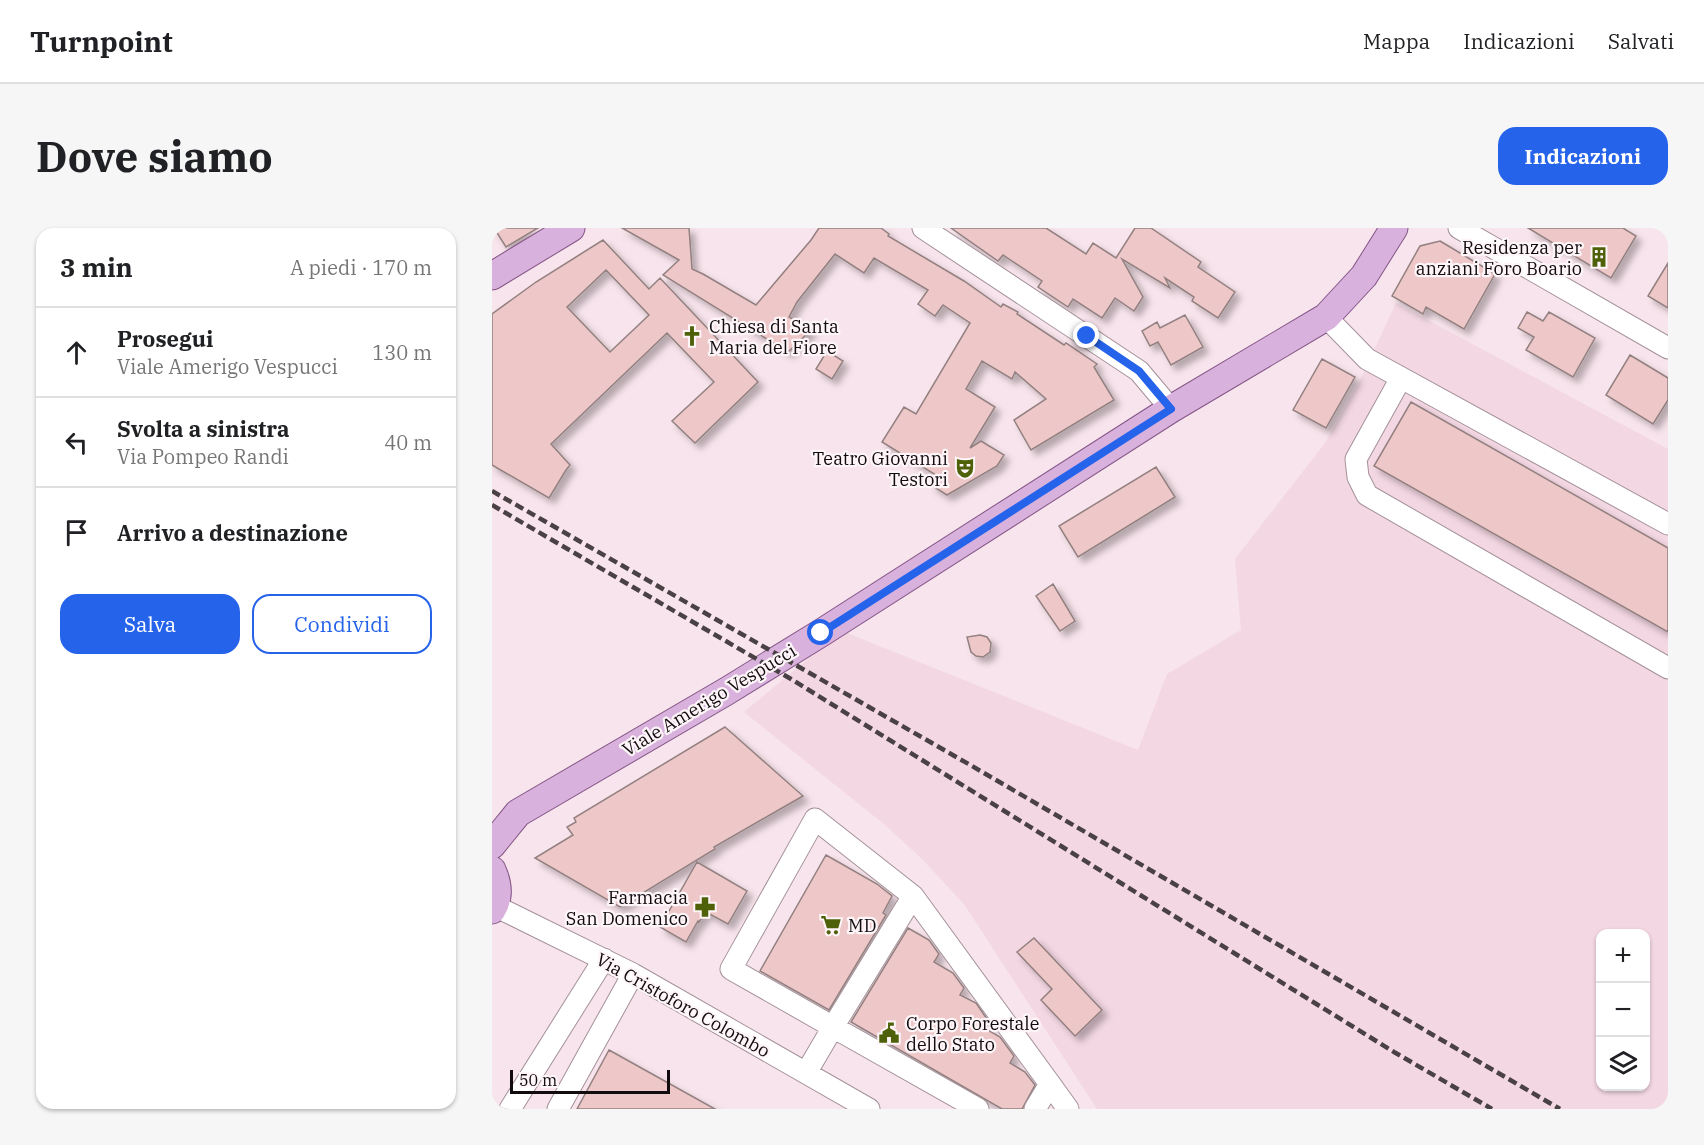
<!DOCTYPE html>
<html lang="it">
<meta charset="utf-8">
<style>
:root{--surface:#fff;--page:#f6f6f6;--text:#202124;--muted:#757577;--line:#e0e0e0;--accent:#2563eb}
body{margin:0;font-family:"IBM Plex Serif",serif;background:var(--page);color:var(--text)}
.controls{position:absolute;right:18px;bottom:18px;display:grid;overflow:hidden;border-radius:12px;box-shadow:0 2px 4px #0004}
.controls button{width:54px;height:54px;display:grid;place-items:center;padding:0;border:0;border-bottom:2px solid var(--line);background:var(--surface);color:var(--text);font:30px sans-serif}
.scale{position:absolute;left:18px;bottom:15px;width:160px;box-sizing:border-box;padding-left:6px;border:3px solid #110b0e;border-top:0;font-size:16px;line-height:21px;white-space:nowrap;color:#110b0e;-webkit-text-stroke:4px #fdf5f8;paint-order:stroke}
.stop{position:absolute;width:18px;height:18px;margin:-14px;border:4px solid #2563eb;border-radius:50%;background:#fff}
.stop.end{background:#2563eb;border-color:#fff;box-shadow:0 2px 6px #0008}
.list{margin:0;padding:0;list-style:none}
h2{display:flex;justify-content:space-between;align-items:center;height:78px;margin:0;padding:0 24px;font-size:26px}
h2 small{font-size:20px;font-weight:400;color:var(--muted)}
.list li{display:grid;grid-template-columns:39px 1fr auto;gap:18px;align-items:center;box-sizing:border-box;height:90px;padding:0 24px;border-top:2px solid var(--line)}
.list b{display:block;font-size:22px;white-space:nowrap}
.list p{margin:0;font-size:20px;white-space:nowrap;color:var(--muted)}
.list em{font-size:20px;font-style:normal;color:var(--muted)}
.actions{display:flex;gap:12px;padding:18px 24px}
.actions a{flex:1;padding:14px 0;border:2px solid var(--accent);border-radius:18px;text-align:center;font-size:21px;color:var(--accent)}
.actions .main{background:var(--accent);color:#fff}
.icon{flex:none;width:33px;height:33px;fill:none;stroke:currentColor;stroke-width:2;stroke-linecap:round;stroke-linejoin:round}
.map{position:relative;flex:none;width:1176px;height:881px;overflow:hidden;border-radius:18px}
header{display:flex;align-items:center;gap:36px;box-sizing:border-box;height:84px;padding:0 30px;background:var(--surface);border-bottom:2px solid var(--line)}
header strong{font-size:28px}
nav{display:flex;gap:33px;margin-inline-start:auto;font-size:21px}
.intro{display:flex;align-items:center;justify-content:space-between;box-sizing:border-box;height:144px;padding:0 36px}
h1{margin:0;font-size:42px}
.button{padding:15px 27px;border-radius:18px;background:var(--accent);color:#fff;font-size:21px;font-weight:700}
main{display:flex;gap:36px;padding:0 36px}
aside{flex:1;background:var(--surface);border-radius:18px;box-shadow:0 2px 4px #0004}
.map>svg:first-child{display:block}
.built{fill:#f3d7e3;fill-rule:evenodd}
.building{fill:#eec7c8;stroke:#938080;stroke-width:1.5;fill-rule:evenodd;filter:url(#shadow)}
.lines{fill:none;stroke-linecap:round;stroke-linejoin:round}
.minor-casing{stroke:#a49199;stroke-width:23}
.major-casing{stroke:#835586;stroke-width:29}
.minor{stroke:#fff;stroke-width:21}
.major{stroke:#d9b1dd;stroke-width:27}
.rail{stroke:#4a4145;stroke-width:4.5;stroke-dasharray:9 4.5;stroke-linecap:butt}
.route{stroke:#2563eb;stroke-width:8}
.labels{text-anchor:middle;dominant-baseline:central;stroke-width:4.5;stroke-linejoin:round;paint-order:stroke}
.poi-label{font-size:18px;fill:#110b0e;stroke:#fdf5f8;text-anchor:end}
.street-label{font-size:18px;fill:#110b0e;stroke:#fdf5f8}
</style>
<header>
<strong>Turnpoint</strong>
<nav><a>Mappa</a><a>Indicazioni</a><a>Salvati</a></nav>
</header>
<div class="intro"><h1>Dove siamo</h1><a class="button">Indicazioni</a></div>
<main>
<aside>
<h2>3 min<small>A piedi · 170 m</small></h2>
<ul class="list">
<li><svg class="icon" aria-label="ahead" viewBox="0 0 24 24"><path d="M12 20V5M6 11l6-6 6 6"/></svg><div><b>Prosegui</b><p>Viale Amerigo Vespucci</p></div><em>130 m</em></li>
<li><svg class="icon" aria-label="left" viewBox="0 0 24 24"><path d="M17 20v-9H6M10 6l-5 5 5 5"/></svg><div><b>Svolta a sinistra</b><p>Via Pompeo Randi</p></div><em>40 m</em></li>
<li><svg class="icon" aria-label="arrive" viewBox="0 0 24 24"><path d="M6 21V4h12l-3 4 3 4H6"/></svg><div><b>Arrivo a destinazione</b></div></li>
</ul>
<div class="actions"><a class="main">Salva</a><a>Condividi</a></div>
</aside>
<div class="map">
<svg width="1176" height="881" viewBox="0 0 1176 881">
<defs>
<filter id="shadow"><feDropShadow dx="5.5" dy="5.5" stdDeviation="3" flood-color="#0004"/></filter>
</defs>
<rect width="100%" height="100%" fill="#f8e4ec"/>
<path class="built" d="M 904,75 L 1176,221 L 1176,881 L 605,881 L 472,676 L 430,631 L 392,596 L 252,484 L 350,403 L 646,522 L 675,446 L 749,402 L 743,331 L 833,215 L 867,154 ZM 1108,706 L 1154,706 L 1154,858 L 1108,858 Z"/>
<path class="building" d="M 2,0 L 46,0 L 14,19 Z
M 130,0 L 197,0 L 200,41 L 211,46 L 264,77 L 319,12 L 327,0 L 389,0 L 397,6 L 396,8 L 472,53 L 509,79 L 511,76 L 526,84 L 525,86 L 572,117 L 574,115 L 605,136 L 602,139 L 622,172 L 539,222 L 522,192 L 554,171 L 523,144 L 520,151 L 490,133 L 474,161 L 503,179 L 478,220 L 489,213 L 512,227 L 505,238 L 455,267 L 439,257 L 444,247 L 390,214 L 412,179 L 424,186 L 478,95 L 451,77 L 443,88 L 426,76 L 436,62 L 382,30 L 372,45 L 343,26 L 305,74 L 297,89 L 319,102 L 296,124 L 171,47 L 187,32 Z
M 459,0 L 554,0 L 594,26 L 601,15 L 624,30 L 643,0 L 659,0 L 709,34 L 706,39 L 743,64 L 726,90 L 700,73 L 702,69 L 673,50 L 678,60 L 630,31 L 651,69 L 642,83 L 623,70 L 610,90 L 581,71 L 576,79 L 546,59 L 550,53 L 511,27 L 506,33 Z
M 1036,0 L 1131,0 L 1144,8 L 1119,50 Z
M 111,12 L 157,61 L 168,50 L 266,154 L 203,215 L 180,193 L 222,154 L 175,105 L 59,216 L 78,237 L 74,242 L 57,270 L 0,237 L 0,86 L 44,54 ZM 114,42 L 157,87 L 118,124 L 75,79 Z
M 948,13 L 1003,46 L 972,101 L 934,79 L 931,86 L 900,68 L 928,18 Z
M 1176,35 L 1176,80 L 1156,68 Z
M 1035,84 L 1051,93 L 1057,84 L 1103,110 L 1081,149 L 1034,122 L 1042,109 L 1026,100 Z
M 693,87 L 711,119 L 679,137 L 666,114 L 658,118 L 650,103 L 665,94 L 668,100 Z
M 335,123 L 351,133 L 340,151 L 324,141 Z
M 1138,127 L 1176,150 L 1176,172 L 1161,196 L 1114,167 Z
M 830,131 L 863,149 L 834,200 L 801,182 Z
M 919,174 L 1176,320 L 1176,404 L 882,238 Z
M 664,239 L 683,269 L 586,329 L 567,298 Z
M 561,356 L 583,393 L 568,403 L 544,368 Z
M 488,407 L 495,409 L 499,415 L 498,424 L 491,429 L 484,428 L 479,424 L 475,409 Z
M 233,499 L 311,568 L 222,619 L 223,621 L 128,679 L 43,630 L 81,607 L 75,599 L 84,594 L 82,590 Z
M 334,627 L 385,656 L 400,668 L 391,685 L 394,687 L 337,782 L 268,743 Z
M 205,634 L 255,663 L 236,696 L 214,684 L 207,694 L 206,693 L 194,714 L 168,699 Z
M 416,700 L 437,712 L 447,726 L 442,734 L 461,745 L 472,760 L 468,767 L 484,775 L 497,794 L 494,801 L 508,809 L 522,828 L 518,835 L 533,844 L 543,857 L 530,881 L 510,881 L 359,794 Z
M 542,710 L 610,782 L 583,808 L 549,772 L 560,761 L 525,724 Z
M 117,822 L 223,881 L 85,881 Z"/>
<g class="lines">
<g class="minor-casing">
<path id="minor" d="M 431,0 L 647,143 L 679,181
M 967,0 L 1176,120
M 834,89 L 875,131 L 1176,296
M 909,150 L 864,231 L 866,249 L 875,267 L 1176,440
M 421,668 L 323,591 L 239,741 L 341,799 L 421,668 L 558,856
M 3,678 L 141,746 L 377,881
M 314,845 L 341,799 L 486,881
M 18,881 L 112,731
M 66,881 L 141,746
M 543,881 L 558,856 L 576,881"/>
</g>
<g class="major-casing">
<path id="major" d="M 0,48 L 79,0
M 0,617 L 26,585 L 235,463 L 329,405 L 679,181 L 834,89 L 872,48 L 902,0
M 0,642 C 6,655 8,669 0,682"/>
</g>
<use href="#minor" class="minor"/>
<use href="#major" class="major"/>
<path class="rail" d="M 0,263 L 480,538 L 1068,881
M 0,277 L 299,451 L 902,824 L 1000,881"/>
</g>
<g class="lines">
<path class="route" d="M 329,405 L 679,181 L 647,143 L 595,108"/>
</g>
<defs>
<g id="building-bare" transform="scale(1.62)"><path d="M-4-6H4V6H1V3H-1V6H-4ZM-2.5-4.3h1.7v1.8h-1.7ZM.8-4.3h1.7v1.8H.8ZM-2.5-1h1.7V.8h-1.7ZM.8-1h1.7V.8H.8Z" fill="#4e6108" stroke="#fdf5f8" stroke-width="2.5" paint-order="stroke"/></g>
<g id="church-bare" transform="scale(1.62)"><path d="M-1.2-6h2.4v3.5h3.3v2.4h-3.3V6h-2.4V-.1h-3.3v-2.4h3.3Z" fill="#4e6108" stroke="#fdf5f8" stroke-width="2.5" paint-order="stroke"/></g>
<g id="theatre-bare" transform="scale(1.62)"><path d="M-5-5.5Q0-4 5-5.5V0Q5 5 0 6Q-5 5-5 0ZM-3.3-2.5H-1v1.5H-3.3ZM1-2.5H3.3v1.5H1ZM-2.8 1Q0 5.5 2.8 1Z" fill="#4e6108" stroke="#fdf5f8" stroke-width="2.5" paint-order="stroke"/></g>
<g id="pharmacy-bare" transform="scale(1.62)"><path d="M-2-6h4v4h4v4h-4v4h-4v-4h-4v-4h4Z" fill="#4e6108" stroke="#fdf5f8" stroke-width="2.5" paint-order="stroke"/></g>
<g id="supermarket-bare" transform="scale(1.62)"><path d="M-6-5.5h2.5l.6 2H6L4.5 2H-2.5L-4.4-4H-6ZM-1.5 3.2a1.3 1.3 0 1 0 .1 0ZM3 3.2a1.3 1.3 0 1 0 .1 0Z" fill="#4e6108" stroke="#fdf5f8" stroke-width="2.5" paint-order="stroke"/></g>
<g id="civic-bare" transform="scale(1.62)"><path d="M-.6-6.5H3V-4.5H.6V-3L4-1V1h2V6H-6V1h2V-1L-.6-3ZM-1.2 2.5V6h2.4V2.5Z" fill="#4e6108" stroke="#fdf5f8" stroke-width="2.5" paint-order="stroke"/></g>
</defs>
<g fill-rule="evenodd">
<use href="#building-bare" x="1107" y="29"/>
<use href="#church-bare" x="200" y="108"/>
<use href="#theatre-bare" x="473" y="240"/>
<use href="#pharmacy-bare" x="213" y="679"/>
<use href="#supermarket-bare" x="339" y="697"/>
<use href="#civic-bare" x="397" y="805"/>
</g>
<g class="labels">
<g class="poi-label">
<text x="1090" y="19">Residenza per<tspan x="1090" dy="21">anziani Foro Boario</tspan></text>
<text x="217" y="98" text-anchor="start">Chiesa di Santa<tspan x="217" dy="21">Maria del Fiore</tspan></text>
<text x="456" y="230">Teatro Giovanni<tspan x="456" dy="21">Testori</tspan></text>
<text x="196" y="669">Farmacia<tspan x="196" dy="21">San Domenico</tspan></text>
<text x="356" y="697" text-anchor="start">MD</text>
<text x="414" y="795" text-anchor="start">Corpo Forestale<tspan x="414" dy="21">dello Stato</tspan></text>
</g>
<g class="street-label">
<text transform="translate(217 472) rotate(-31)">Viale Amerigo Vespucci</text>
<text transform="translate(191 777) rotate(29)">Via Cristoforo Colombo</text>
</g>
</g>
</svg>
<div class="controls">
<button>+</button>
<button>−</button>
<button><svg class="icon" aria-label="layers" viewBox="0 0 24 24"><path d="M12 4l9 5-9 5-9-5zM3 14l9 5 9-5"/></svg></button>
</div>
<div class="scale">50 m</div>
<div class="stop" style="left:329px;top:405px"></div>
<div class="stop end" style="left:595px;top:108px"></div>
</div>
</main>
